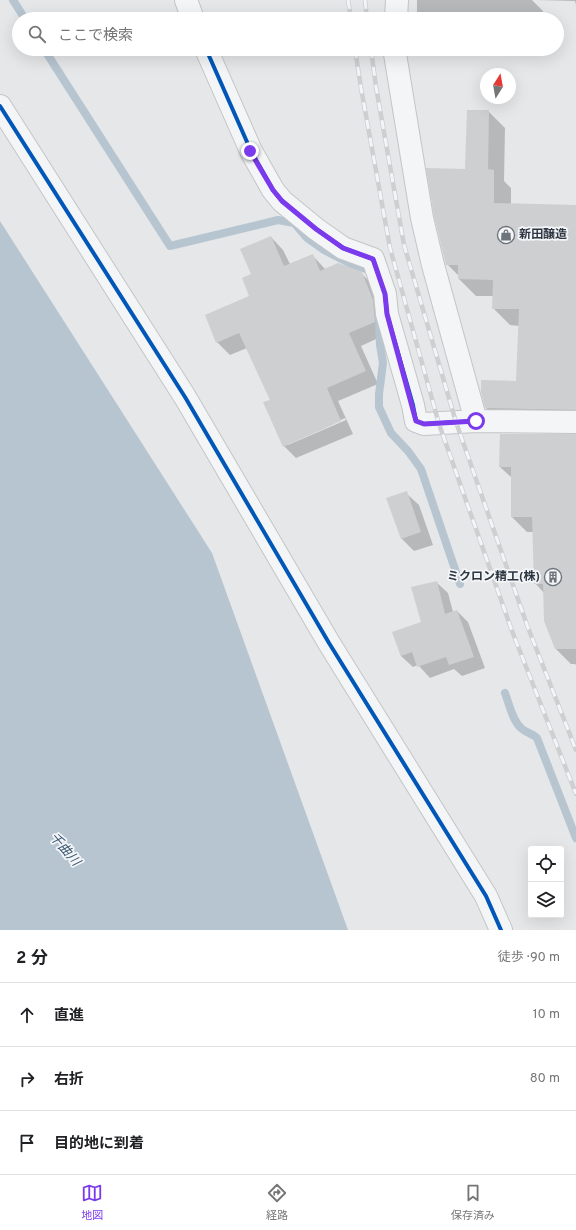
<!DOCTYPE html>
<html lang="ja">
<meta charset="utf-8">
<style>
:root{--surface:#fff;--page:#f6f6f6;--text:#202124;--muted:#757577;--line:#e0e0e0;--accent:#7c3aed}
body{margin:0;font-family:Overpass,"Noto Sans JP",sans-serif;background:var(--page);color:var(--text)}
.controls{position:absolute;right:12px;bottom:12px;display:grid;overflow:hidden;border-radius:4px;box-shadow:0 4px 16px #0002}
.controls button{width:36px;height:36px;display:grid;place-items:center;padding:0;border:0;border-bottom:1px solid var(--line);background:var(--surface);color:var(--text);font:20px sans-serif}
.compass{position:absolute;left:480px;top:68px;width:36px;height:36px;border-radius:50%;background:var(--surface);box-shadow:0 4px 16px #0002;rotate:11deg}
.stop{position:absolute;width:12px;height:12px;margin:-9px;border:3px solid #7c3aed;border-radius:50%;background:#fff}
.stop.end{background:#7c3aed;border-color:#fff;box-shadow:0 1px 4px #0008}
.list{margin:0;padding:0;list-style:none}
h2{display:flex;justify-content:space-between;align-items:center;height:52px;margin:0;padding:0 16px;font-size:17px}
h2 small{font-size:13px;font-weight:400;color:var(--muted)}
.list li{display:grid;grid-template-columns:26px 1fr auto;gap:12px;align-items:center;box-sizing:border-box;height:64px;padding:0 16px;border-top:1px solid var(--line)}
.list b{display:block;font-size:15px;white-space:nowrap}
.list em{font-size:13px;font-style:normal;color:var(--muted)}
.icon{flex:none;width:22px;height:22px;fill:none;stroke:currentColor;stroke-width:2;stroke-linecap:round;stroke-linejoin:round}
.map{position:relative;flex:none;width:576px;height:930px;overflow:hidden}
.search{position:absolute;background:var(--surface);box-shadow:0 4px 16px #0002;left:12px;right:12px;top:12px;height:44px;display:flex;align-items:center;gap:10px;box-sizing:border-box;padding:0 14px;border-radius:22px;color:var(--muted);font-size:15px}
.sheet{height:244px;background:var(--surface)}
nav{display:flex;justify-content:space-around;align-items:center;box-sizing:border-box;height:56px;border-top:1px solid var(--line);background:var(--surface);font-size:11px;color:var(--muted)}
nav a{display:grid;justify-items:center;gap:2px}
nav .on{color:var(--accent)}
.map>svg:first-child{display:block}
.water{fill:#b7c5d0}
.shadow{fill:#0003;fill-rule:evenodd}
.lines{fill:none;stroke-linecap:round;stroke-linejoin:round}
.stream{stroke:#b7c5d0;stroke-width:8}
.building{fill:#cdcfd1}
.street-casing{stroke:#c3c5c7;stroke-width:24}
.street{stroke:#f4f5f6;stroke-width:22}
.rail-casing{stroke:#cdcfd1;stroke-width:4.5}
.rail{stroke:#f3f5f8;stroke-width:3;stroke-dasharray:9;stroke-linecap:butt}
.cycleway-casing{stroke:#f3f5f8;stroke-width:6}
.cycleway{stroke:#0057b8;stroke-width:4}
.route{stroke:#7c3aed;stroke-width:5}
.labels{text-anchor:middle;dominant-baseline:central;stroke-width:3.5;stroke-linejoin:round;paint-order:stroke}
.poi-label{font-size:12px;font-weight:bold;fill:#2d3641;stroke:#f3f5f8;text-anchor:start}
.water-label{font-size:13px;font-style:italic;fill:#3b5771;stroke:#f3f5f8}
</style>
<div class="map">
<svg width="576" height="930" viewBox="0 0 576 930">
<rect width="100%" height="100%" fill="#e5e7e9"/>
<path class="water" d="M 0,221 L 212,553 L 348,930 L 0,930 Z"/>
<path class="shadow" d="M 417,0 L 532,0 L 543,11 L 543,19 L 417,19 Z
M 536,0 L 576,0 L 576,5 L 575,1 Z
M 428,49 L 458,49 L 458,50 Z
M 488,111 L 505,128 L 504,181 L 511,188 L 511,204 L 576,206 L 576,426 L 504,425 L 486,408 L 517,382 L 519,326 L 510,325 L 493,308 L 494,296 L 476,296 L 459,279 L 459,276 L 447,264 L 466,170 Z
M 271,237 L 283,250 L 290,264 L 312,255 L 326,270 L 361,273 L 374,286 L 387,334 L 361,346 L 378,384 L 338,401 L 353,434 L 296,458 L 284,446 L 271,400 L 247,348 L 230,355 L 217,342 L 251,297 ZM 345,418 L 346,420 L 288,445 L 288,443 Z
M 576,436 L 576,665 L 575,664 L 571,664 L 556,649 L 544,593 L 535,583 L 534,532 L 527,532 L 512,517 L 512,478 L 500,467 Z
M 406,493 L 419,505 L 433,545 L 414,551 L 402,539 L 388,499 Z
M 436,582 L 448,593 L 453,612 L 457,611 L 468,622 L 485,668 L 462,676 L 454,669 L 430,678 L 418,665 L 413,667 L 401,656 L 393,633 L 422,623 Z"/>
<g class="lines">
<path class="stream" d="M 13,0 L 25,19
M 44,49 L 170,246 L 278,220 L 294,223 L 307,238 L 324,250 L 353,265 L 369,270 L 371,275
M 379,318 L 380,345 L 383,363 L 379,394 L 379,407 L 391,433 L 408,451 L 421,469 L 460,584
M 505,693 C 509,703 512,720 521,728 C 526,733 532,733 537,738 L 576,838"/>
</g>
<path class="building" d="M 467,110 L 489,110 L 488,169 L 494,170 L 494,203 L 576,205 L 576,410 L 485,408 L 481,392 L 481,380 L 516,381 L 519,309 L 492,309 L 493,280 L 458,279 L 458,265 L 446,265 L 434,216 L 426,168 L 465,169 Z
M 271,236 L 284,266 L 313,254 L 320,271 L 338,263 L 362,272 L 373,300 L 375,322 L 349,333 L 366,371 L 327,388 L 341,421 L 283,447 L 263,402 L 270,400 L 239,333 L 216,343 L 205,315 L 249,296 L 242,278 L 251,274 L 240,249 Z
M 500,434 L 576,434 L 576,649 L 555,649 L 544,621 L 543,584 L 534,584 L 532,517 L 511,517 L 511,467 L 499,467 Z
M 407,491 L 421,532 L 401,539 L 386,498 Z
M 437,581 L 445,614 L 457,610 L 474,657 L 449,665 L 446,657 L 417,667 L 412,652 L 401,656 L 392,632 L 421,622 L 411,587 Z"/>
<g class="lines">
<g class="street-casing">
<path id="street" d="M 186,0 L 193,19
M 396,19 L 397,0
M 206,49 L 251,151 L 273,190 L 282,201 L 316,229 L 343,248 L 373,259 L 385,294 L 387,314 L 413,405 L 416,421 L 424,424 L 476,421
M 395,49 L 395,54 L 422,218 L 433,265 L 476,421 L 576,422
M 0,106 L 185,397 L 329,643 L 486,896 L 501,930"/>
</g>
<use href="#street" class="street"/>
<g class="rail-casing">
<path id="rail" d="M 348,0 L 351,19
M 365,0 L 367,19
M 355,49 L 361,88 L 390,248 L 439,424 L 512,631 L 576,794
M 371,49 L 376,87 L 404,245 L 456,422 L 527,625 L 576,750"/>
</g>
<use href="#rail" class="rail"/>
<g class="cycleway-casing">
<path id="cycleway" d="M 206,49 L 251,151 L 273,190 L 282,201 L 316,229 L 343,248 L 373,259 L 385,294 L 387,314 L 413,405 L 416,421 L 424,424 L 476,421
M 0,106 L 185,397 L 329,643 L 486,896 L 501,930"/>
</g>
<use href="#cycleway" class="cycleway"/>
</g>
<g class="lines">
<path class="route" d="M 250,151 L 273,190 L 282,201 L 316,229 L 343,248 L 373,259 L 385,294 L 387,314 L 416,421 L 424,424 L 476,421"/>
</g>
<defs>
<g id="shop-ring" transform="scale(0.9)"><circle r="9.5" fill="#f3f5f8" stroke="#6d747c" stroke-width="1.5"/><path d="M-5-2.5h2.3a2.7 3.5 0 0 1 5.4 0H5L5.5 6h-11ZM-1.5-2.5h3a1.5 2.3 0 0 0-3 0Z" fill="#6d747c"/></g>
<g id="building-ring" transform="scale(0.9)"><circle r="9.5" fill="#f3f5f8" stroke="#6d747c" stroke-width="1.5"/><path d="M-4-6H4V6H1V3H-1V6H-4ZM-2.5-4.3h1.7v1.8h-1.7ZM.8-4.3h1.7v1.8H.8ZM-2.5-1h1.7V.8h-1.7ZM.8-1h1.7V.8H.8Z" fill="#6d747c"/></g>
</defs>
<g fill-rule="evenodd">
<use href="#shop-ring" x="506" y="235"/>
<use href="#building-ring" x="553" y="577"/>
</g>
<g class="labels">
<g class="poi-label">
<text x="519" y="235">新田醸造</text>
<text x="540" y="577" text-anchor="end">ミクロン精工(株)</text>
</g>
<g class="water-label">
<text transform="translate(64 850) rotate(49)">千曲川</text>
</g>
</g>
</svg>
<div class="controls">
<button><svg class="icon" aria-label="locate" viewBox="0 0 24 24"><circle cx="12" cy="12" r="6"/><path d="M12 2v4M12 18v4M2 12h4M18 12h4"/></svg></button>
<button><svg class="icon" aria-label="layers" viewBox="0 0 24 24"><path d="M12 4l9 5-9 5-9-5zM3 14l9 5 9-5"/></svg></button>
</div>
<svg class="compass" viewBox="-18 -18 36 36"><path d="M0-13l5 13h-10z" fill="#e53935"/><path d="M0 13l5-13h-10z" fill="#757577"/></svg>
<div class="stop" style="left:476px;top:421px"></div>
<div class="stop end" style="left:250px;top:151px"></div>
<div class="search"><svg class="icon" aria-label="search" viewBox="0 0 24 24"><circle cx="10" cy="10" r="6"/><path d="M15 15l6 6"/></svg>ここで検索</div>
</div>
<section class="sheet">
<h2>2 分<small>徒歩 · 90 m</small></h2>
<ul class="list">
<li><svg class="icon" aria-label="ahead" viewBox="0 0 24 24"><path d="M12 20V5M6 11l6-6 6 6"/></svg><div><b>直進</b></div><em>10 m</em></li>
<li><svg class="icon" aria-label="right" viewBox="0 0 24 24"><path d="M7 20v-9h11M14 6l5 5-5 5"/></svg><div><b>右折</b></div><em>80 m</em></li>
<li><svg class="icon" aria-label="arrive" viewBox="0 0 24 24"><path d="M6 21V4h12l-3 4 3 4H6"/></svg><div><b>目的地に到着</b></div></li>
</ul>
</section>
<nav>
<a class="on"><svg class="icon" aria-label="map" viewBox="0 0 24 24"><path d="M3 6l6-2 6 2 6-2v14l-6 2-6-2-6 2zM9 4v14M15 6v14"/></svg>地図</a>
<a><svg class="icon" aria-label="directions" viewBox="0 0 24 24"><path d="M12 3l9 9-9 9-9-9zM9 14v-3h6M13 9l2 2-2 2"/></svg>経路</a>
<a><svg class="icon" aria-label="saved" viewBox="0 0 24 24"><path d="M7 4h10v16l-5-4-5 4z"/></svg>保存済み</a>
</nav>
